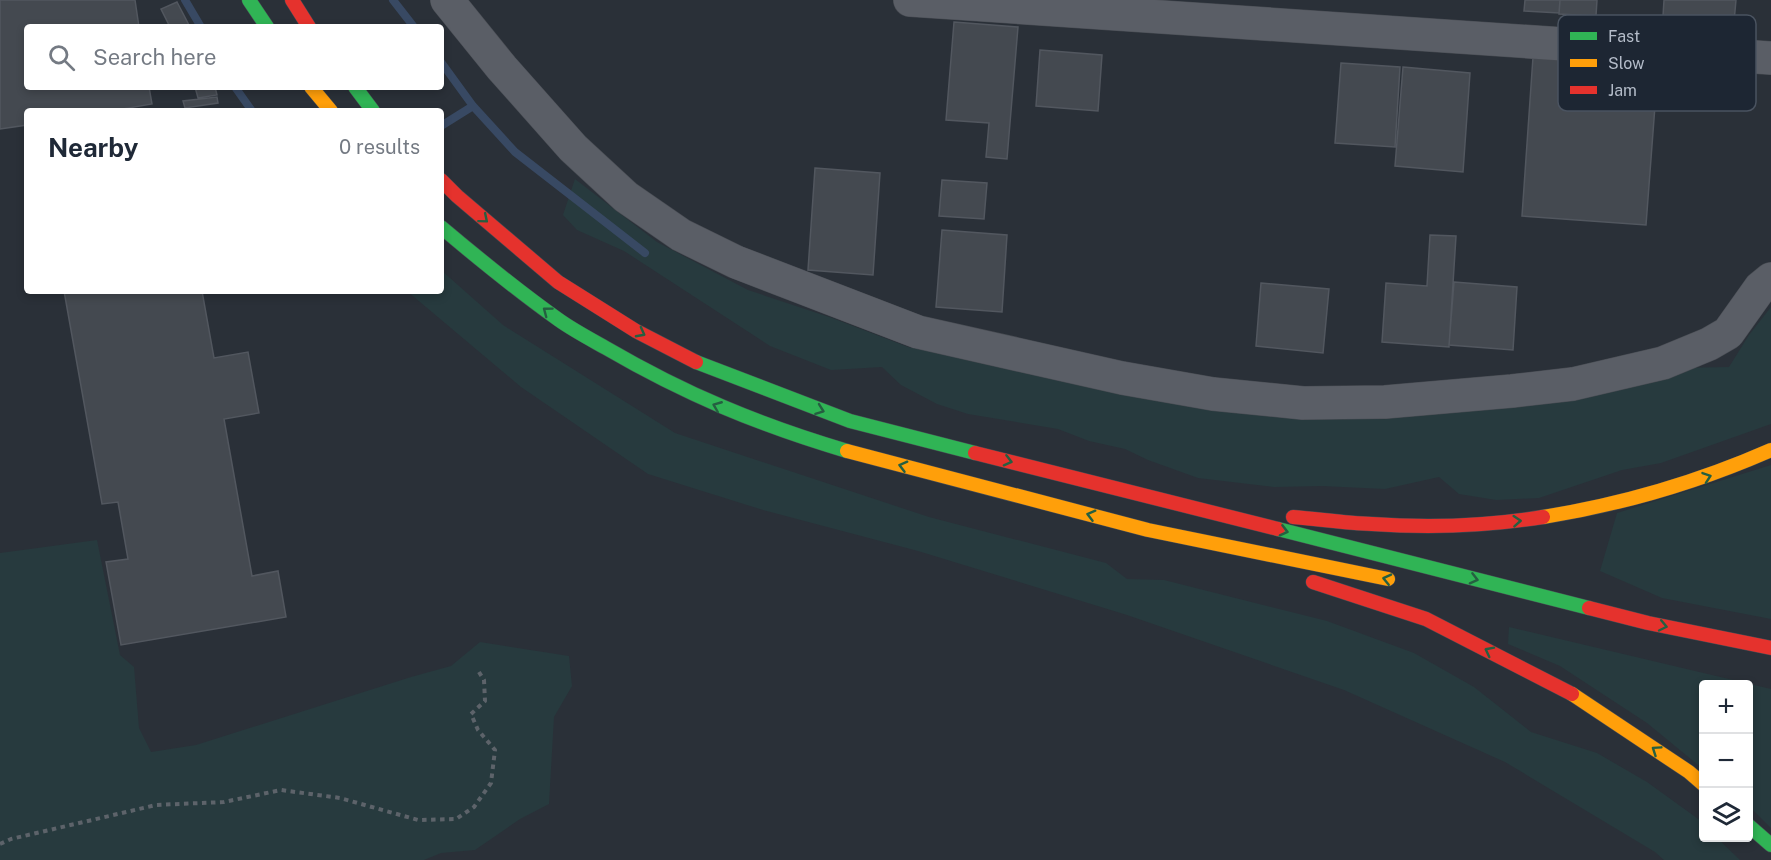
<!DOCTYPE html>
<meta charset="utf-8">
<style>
:root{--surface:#fff;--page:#f6f6f7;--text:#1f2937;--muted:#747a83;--line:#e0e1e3}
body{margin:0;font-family:"Public Sans",sans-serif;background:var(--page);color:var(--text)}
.controls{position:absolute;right:18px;bottom:18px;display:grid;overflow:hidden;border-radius:6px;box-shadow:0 3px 9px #0003}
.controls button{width:54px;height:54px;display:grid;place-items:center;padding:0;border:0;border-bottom:2px solid var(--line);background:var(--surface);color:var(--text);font:30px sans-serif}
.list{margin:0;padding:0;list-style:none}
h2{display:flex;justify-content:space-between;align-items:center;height:78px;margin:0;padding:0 24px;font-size:26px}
h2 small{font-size:20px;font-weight:400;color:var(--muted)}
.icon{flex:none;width:33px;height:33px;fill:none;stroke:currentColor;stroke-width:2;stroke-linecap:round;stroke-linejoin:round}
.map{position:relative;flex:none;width:1771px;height:860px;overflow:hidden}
.search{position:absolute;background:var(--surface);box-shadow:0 3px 9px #0003;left:24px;top:24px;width:420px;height:66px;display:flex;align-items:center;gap:15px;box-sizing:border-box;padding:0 21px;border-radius:6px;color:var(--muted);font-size:22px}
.panel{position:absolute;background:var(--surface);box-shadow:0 3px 9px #0003;left:24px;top:108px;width:420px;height:186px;border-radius:6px}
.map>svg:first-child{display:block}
.green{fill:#273a3e}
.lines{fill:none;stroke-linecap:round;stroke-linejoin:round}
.stream{stroke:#384963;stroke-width:8}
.building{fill:#444950;stroke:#52575f;stroke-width:1.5}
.street-casing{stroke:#484c53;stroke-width:34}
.fast-casing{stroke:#474c53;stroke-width:15}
.slow-casing{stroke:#474c53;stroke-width:15}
.jam-casing{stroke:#474c53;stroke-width:15}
.path{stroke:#5d636a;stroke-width:4;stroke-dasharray:4.5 4.5;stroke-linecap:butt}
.street{stroke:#5a5e66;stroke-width:33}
.fast{stroke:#30b455;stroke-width:14}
.slow{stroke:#ff9f0a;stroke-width:14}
.jam{stroke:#e5322d;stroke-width:14}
.oneway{stroke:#255f41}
.key{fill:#1d2633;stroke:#4a5360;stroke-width:1.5}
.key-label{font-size:16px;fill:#b4bcc9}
</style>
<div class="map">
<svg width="1771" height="860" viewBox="0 0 1771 860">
<rect width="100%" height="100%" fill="#2a3038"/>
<path class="green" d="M 575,179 L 657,242 L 748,290 L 832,318 L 908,347 L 1232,408 L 1678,368 L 1729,367 L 1749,335 L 1771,307 L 1771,424 L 1661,463 L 1622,470 L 1539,498 L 1496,500 L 1459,494 L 1439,477 L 1385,489 L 1322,486 L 1274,487 L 1198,478 L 1148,460 L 1125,449 L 1089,441 L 1058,429 L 968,414 L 937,404 L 901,385 L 882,367 L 831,370 L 770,346 L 624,251 L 577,230 L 563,215 Z
M 441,270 L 503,325 L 675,433 L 929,517 L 1106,563 L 1127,579 L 1164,580 L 1327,621 L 1414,653 L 1474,687 L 1531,732 L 1597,753 L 1647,782 L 1701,821 L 1703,824 L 1704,838 L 1717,838 L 1740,860 L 1664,860 L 1655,852 L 1505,762 L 1344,690 L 1127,615 L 918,551 L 763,510 L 648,474 L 521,387 L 407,291 L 441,291 Z
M 1771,465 L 1771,619 L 1662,598 L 1600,571 L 1617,513 Z
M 97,540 L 120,655 L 134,667 L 139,728 L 151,752 L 196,745 L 411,677 L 451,666 L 480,642 L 569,656 L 572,686 L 554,717 L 549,804 L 520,819 L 475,850 L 441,853 L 424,860 L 0,860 L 0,553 Z
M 1509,627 L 1771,689 L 1771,828 L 1749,806 L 1748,684 L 1704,684 L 1703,769 L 1647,723 L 1560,666 L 1508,644 Z"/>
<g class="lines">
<path class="stream" d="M 185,0 L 201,27
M 393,0 L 414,27
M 441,62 L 473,106 L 515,152 L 645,253
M 235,87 L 252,111
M 441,126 L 473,106"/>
</g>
<path class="building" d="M 0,0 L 135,0 L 139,27 L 27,27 L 27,87 L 149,87 L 152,104 L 111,111 L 27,111 L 27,125 L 0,129 Z
M 1525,0 L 1560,0 L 1559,13 L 1524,11 Z
M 1560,0 L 1597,0 L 1596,16 L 1559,14 Z
M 1664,0 L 1736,0 L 1734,22 L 1663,16 Z
M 177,2 L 190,27 L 170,27 L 161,9 Z
M 954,22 L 1018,27 L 1007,159 L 986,157 L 989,123 L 946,120 Z
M 1040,50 L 1102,55 L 1098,111 L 1036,106 Z
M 1533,57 L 1658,66 L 1646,225 L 1522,216 Z
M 1341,63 L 1400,67 L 1395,147 L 1335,143 Z
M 1403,67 L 1470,73 L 1463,172 L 1395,166 Z
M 195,87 L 215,87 L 217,95 L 198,98 Z
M 217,97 L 218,103 L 185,108 L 183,101 Z
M 815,168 L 880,173 L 873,275 L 808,270 Z
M 942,180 L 987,183 L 984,219 L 939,216 Z
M 942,230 L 1007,235 L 1002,312 L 936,307 Z
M 1430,235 L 1456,236 L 1449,347 L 1382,342 L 1386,283 L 1427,286 Z
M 1454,282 L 1517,287 L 1513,350 L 1449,345 Z
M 1261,283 L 1329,289 L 1323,353 L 1256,346 Z
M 64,291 L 202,291 L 214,358 L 248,352 L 259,413 L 224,419 L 252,576 L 278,571 L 286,617 L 121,645 L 106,562 L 128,559 L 118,502 L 102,504 Z"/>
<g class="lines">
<g class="street-casing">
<path id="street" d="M 447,0 L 502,68 L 573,148 L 626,197 L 681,235 L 736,262 L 918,332 L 1122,378 L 1213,394 L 1303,403 L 1385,402 L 1512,391 L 1573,384 L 1663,363 L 1709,344 L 1728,333 L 1760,288 L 1771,279
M 910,0 L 1771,58"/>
</g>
<g class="fast-casing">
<path id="fast" d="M 249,0 L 267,27
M 355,87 L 373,111
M 441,227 C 479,259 518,291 559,320 C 573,330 590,339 606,348 C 685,394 759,425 847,451
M 696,362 L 850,421 L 975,453
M 1278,529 L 1589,608
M 1748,825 L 1771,845"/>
</g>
<g class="slow-casing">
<path id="slow" d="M 311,87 L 331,111
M 847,451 L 1148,530 L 1388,579
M 1543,517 C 1624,504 1696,483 1771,450
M 1572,694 L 1689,772 L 1704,785"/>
</g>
<g class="jam-casing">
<path id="jam" d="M 292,0 L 309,27
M 441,180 L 457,196 L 558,282 L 636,331 L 696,362
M 975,453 L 1278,529
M 1293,517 C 1319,519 1345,523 1372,524 C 1428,528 1487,526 1543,517
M 1313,582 L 1426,619 L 1572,694
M 1589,608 L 1648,623 L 1771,648"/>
</g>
<path class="path" d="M 0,844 L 11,839 L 156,805 L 224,802 L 281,790 L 340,798 L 418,820 L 456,819 L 474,807 L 491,783 L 495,750 L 478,730 L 471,714 L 485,701 L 484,680 L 477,669"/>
<use href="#street" class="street"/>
<use href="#fast" class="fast"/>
<use href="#slow" class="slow"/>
<use href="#jam" class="jam"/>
</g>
<defs><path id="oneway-chevron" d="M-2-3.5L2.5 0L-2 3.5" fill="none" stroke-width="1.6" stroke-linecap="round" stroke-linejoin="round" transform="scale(1.5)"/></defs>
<g class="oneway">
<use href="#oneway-chevron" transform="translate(484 219) rotate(40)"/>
<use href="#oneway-chevron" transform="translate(547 311) rotate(-143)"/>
<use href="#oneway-chevron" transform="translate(641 333) rotate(28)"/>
<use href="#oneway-chevron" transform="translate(717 406) rotate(-158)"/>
<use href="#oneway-chevron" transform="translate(820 410) rotate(20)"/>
<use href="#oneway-chevron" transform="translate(1008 461) rotate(14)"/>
<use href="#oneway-chevron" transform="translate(903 466) rotate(-165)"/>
<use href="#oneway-chevron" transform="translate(1707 477) rotate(-19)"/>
<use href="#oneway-chevron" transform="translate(1091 515) rotate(-165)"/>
<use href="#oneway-chevron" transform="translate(1517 521) rotate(-4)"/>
<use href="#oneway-chevron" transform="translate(1284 531) rotate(14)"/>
<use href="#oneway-chevron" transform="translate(1387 579) rotate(-167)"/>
<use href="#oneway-chevron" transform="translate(1474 579) rotate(14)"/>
<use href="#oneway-chevron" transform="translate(1663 626) rotate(12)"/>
<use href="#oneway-chevron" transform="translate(1489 651) rotate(-153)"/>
<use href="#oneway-chevron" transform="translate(1656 750) rotate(-146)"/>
</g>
<rect x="1558" y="15" width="198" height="96" rx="9" class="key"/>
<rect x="1570" y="32" width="27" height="8" fill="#30b455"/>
<rect x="1570" y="59" width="27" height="8" fill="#ff9f0a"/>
<rect x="1570" y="86" width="27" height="8" fill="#e5322d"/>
<g class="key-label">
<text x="1608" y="42">Fast</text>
<text x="1608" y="69">Slow</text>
<text x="1608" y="96">Jam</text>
</g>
</svg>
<div class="controls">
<button>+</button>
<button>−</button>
<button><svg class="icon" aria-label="layers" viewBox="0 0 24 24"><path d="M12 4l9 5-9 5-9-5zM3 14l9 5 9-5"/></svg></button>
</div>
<div class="search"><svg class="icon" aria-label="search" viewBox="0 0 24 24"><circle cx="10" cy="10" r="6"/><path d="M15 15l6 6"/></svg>Search here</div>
<section class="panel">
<h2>Nearby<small>0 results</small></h2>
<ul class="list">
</ul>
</section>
</div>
